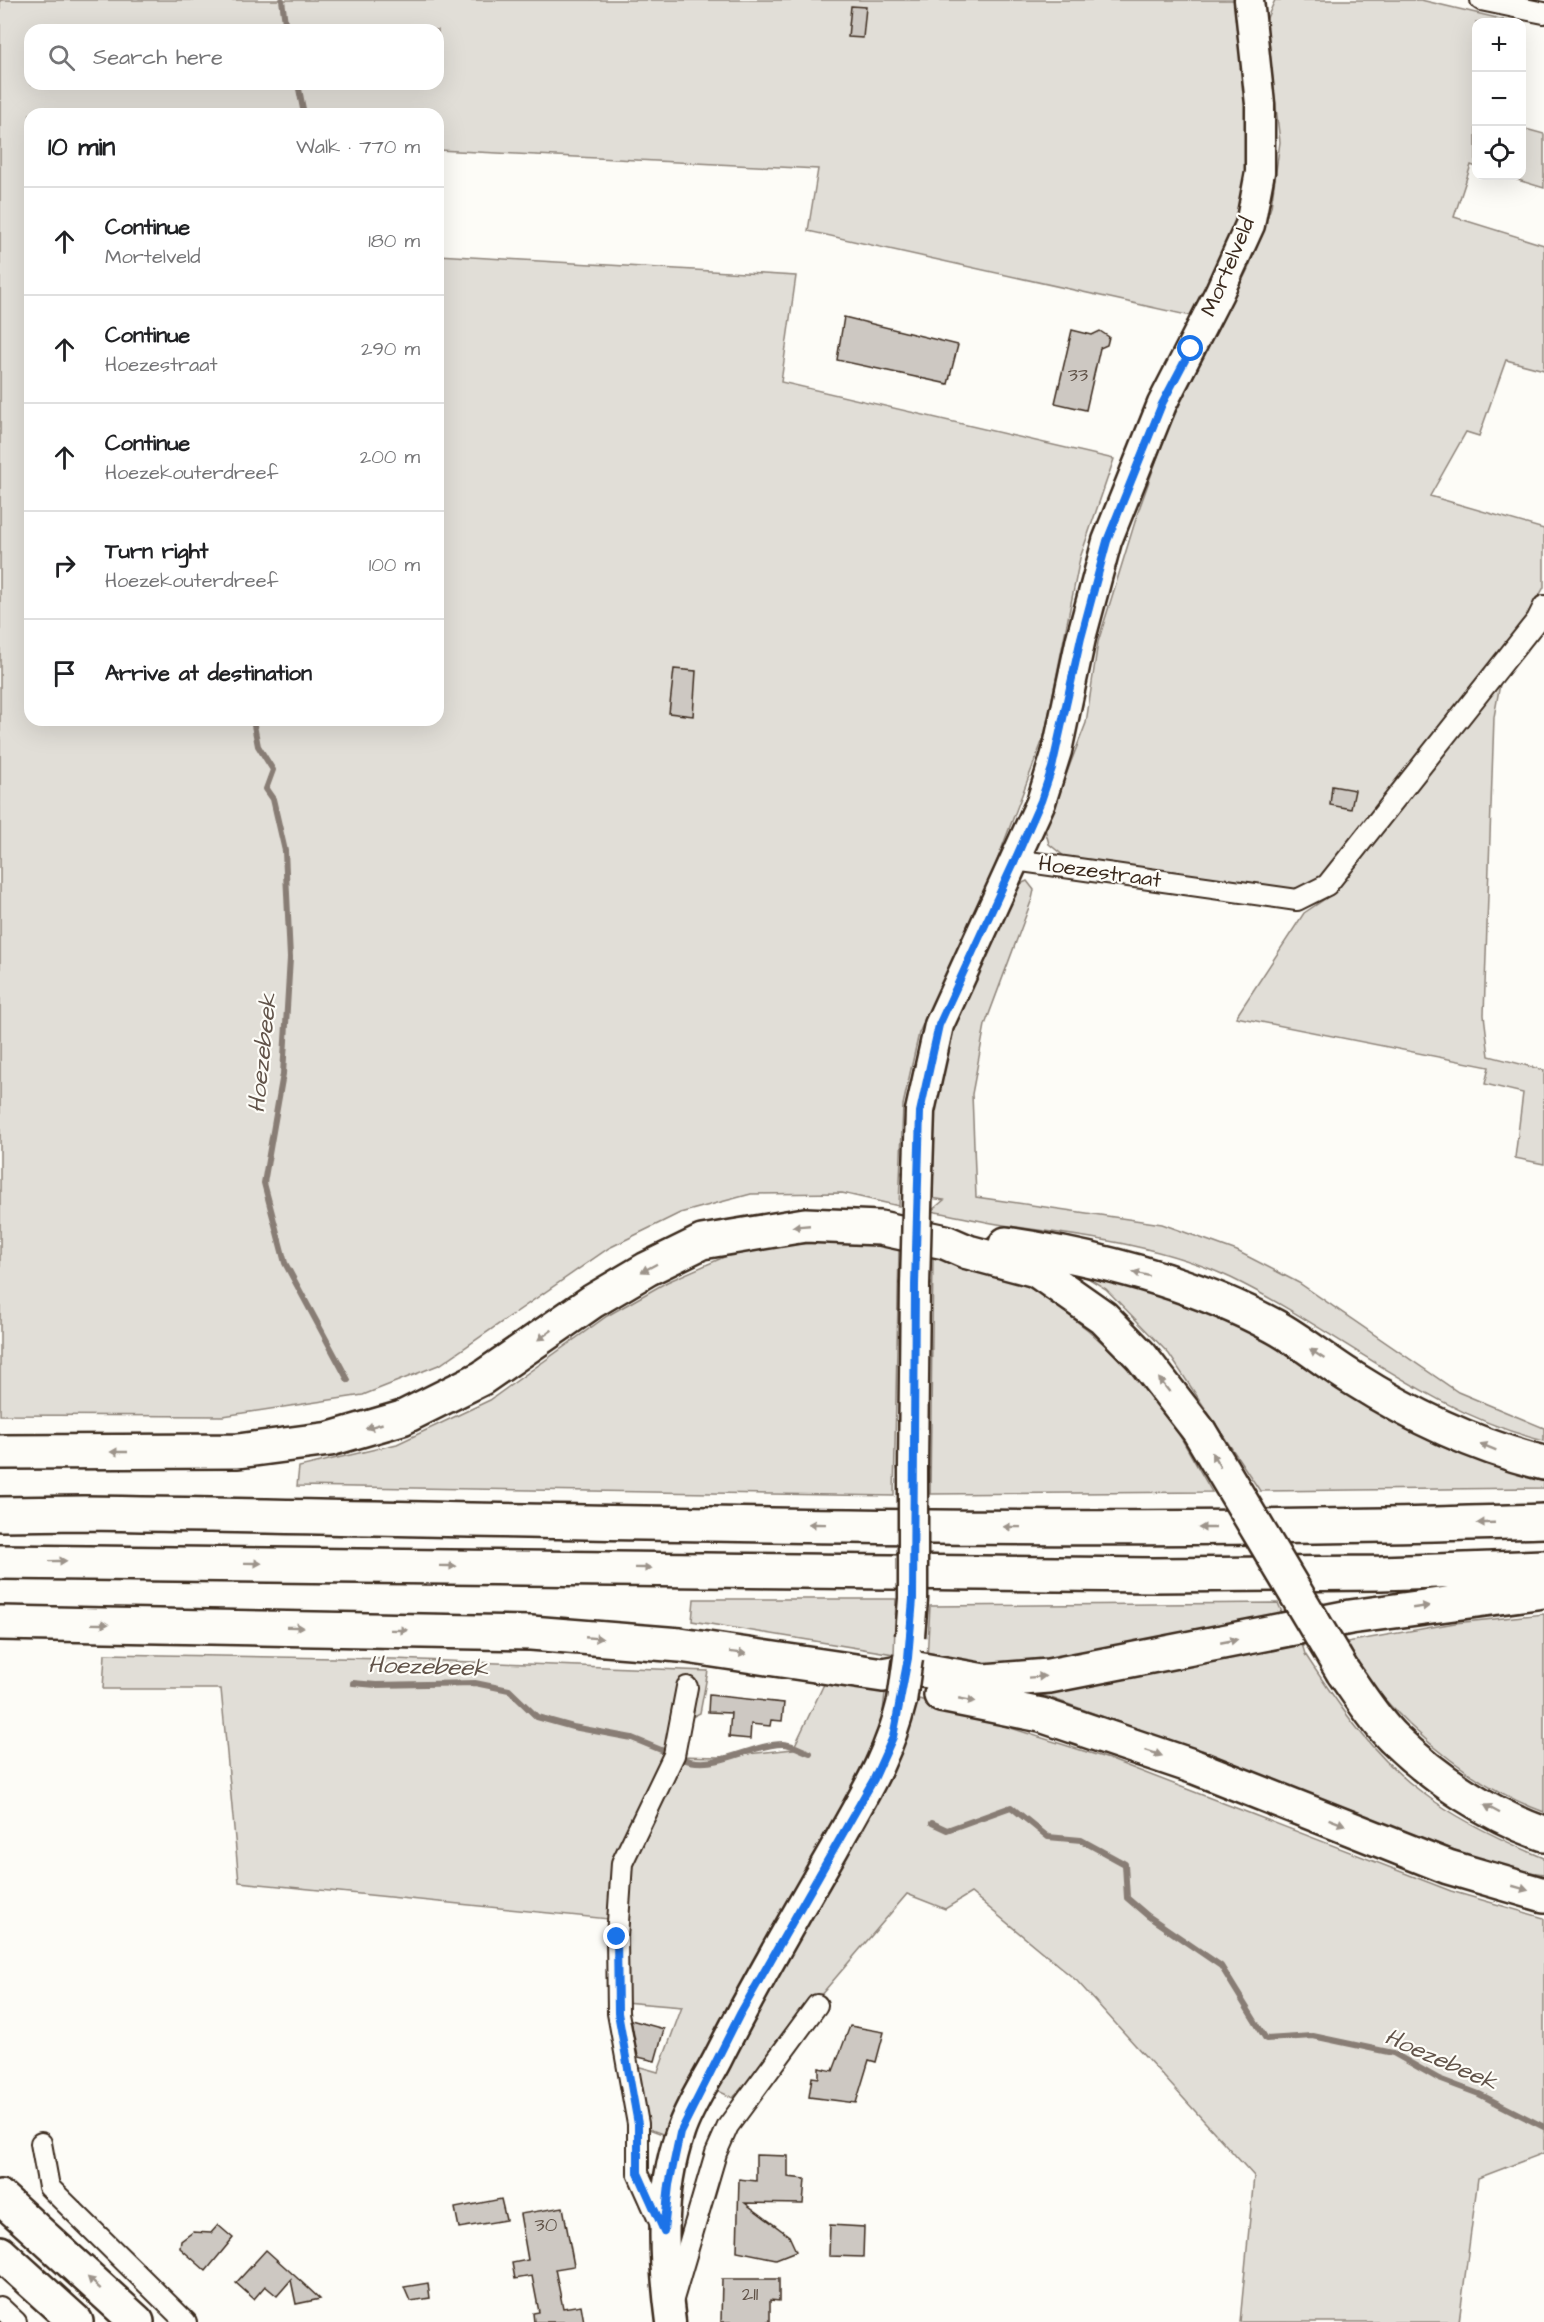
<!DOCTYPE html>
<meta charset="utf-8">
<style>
:root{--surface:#fff;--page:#f6f6f6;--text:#202124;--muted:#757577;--line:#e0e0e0}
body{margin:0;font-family:"Architects Daughter",sans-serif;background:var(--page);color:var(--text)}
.controls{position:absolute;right:18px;top:18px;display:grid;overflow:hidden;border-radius:12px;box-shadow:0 6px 24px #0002}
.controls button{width:54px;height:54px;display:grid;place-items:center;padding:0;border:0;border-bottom:2px solid var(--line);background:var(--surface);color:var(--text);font:30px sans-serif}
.stop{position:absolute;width:18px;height:18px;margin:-14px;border:4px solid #1a73e8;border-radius:50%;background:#fff}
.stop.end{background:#1a73e8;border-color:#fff;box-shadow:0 2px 6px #0008}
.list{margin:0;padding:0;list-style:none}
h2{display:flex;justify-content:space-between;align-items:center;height:78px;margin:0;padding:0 24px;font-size:26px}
h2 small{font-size:20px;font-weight:400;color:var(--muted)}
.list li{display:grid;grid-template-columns:39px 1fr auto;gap:18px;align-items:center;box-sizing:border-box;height:108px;padding:0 24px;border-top:2px solid var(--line)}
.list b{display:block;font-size:22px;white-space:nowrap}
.list p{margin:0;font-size:20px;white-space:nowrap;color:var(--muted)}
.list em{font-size:20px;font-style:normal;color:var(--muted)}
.icon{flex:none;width:33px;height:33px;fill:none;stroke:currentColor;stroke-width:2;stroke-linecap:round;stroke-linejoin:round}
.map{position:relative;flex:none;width:1544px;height:2322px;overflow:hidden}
.search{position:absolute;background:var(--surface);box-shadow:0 6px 24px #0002;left:24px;top:24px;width:420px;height:66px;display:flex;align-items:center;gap:15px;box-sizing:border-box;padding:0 21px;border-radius:18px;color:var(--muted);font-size:22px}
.panel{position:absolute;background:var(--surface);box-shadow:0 6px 24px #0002;left:24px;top:108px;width:420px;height:618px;border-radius:18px}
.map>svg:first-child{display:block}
.green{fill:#e1ded7;stroke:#8e847a;stroke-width:1.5;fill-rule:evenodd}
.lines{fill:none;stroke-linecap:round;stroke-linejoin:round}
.stream{stroke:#887d74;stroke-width:6}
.building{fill:#cdc8c2;stroke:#3b2a1e;stroke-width:1.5}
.street-casing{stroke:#3b2a1e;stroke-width:24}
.secondary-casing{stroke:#3b2a1e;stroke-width:33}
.highway-casing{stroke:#3b2a1e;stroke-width:38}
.street{stroke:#fdfcf7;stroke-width:20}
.secondary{stroke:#fdfcf7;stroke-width:28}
.highway{stroke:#fdfcf7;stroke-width:33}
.secondary-bridge-casing{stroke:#3b2a1e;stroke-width:33;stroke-linecap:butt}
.highway-bridge-casing{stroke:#3b2a1e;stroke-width:38;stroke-linecap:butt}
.secondary-bridge{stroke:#fdfcf7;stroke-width:28}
.highway-bridge{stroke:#fdfcf7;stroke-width:33}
.oneway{fill:#9c938a}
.route{stroke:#1a73e8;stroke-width:8}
.labels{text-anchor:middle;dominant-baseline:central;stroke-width:4.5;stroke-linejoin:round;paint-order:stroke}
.number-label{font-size:20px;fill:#605247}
.street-label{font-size:22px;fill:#3b2a1e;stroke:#fdfcf7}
.water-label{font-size:24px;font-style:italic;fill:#615349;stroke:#fdfcf7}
</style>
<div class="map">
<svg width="1544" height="2322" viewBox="0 0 1544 2322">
<rect width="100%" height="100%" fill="#fdfcf7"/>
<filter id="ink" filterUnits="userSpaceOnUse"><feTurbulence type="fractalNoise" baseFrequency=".0167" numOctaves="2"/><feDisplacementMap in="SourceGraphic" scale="12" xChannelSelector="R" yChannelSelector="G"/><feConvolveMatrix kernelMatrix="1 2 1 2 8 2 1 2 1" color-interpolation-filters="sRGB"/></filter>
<g filter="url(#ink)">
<path class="green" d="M 0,0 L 1236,0 C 1245,67 1254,140 1239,206 C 1230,245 1210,281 1191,316 L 808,231 L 818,169 L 438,150 L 438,114 L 30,114 L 30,720 L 438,720 L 438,255 L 796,276 L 781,382 L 1114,459 L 1080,558 L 1045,734 L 992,874 L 919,1033 L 903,1105 L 899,1206 L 842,1193 L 751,1194 L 680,1213 L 609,1248 L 441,1364 L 363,1395 L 223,1416 L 0,1415 ZM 30,30 L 438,30 L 438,84 L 30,84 Z
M 1275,0 L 1421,0 L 1514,22 L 1476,22 L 1476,167 L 1471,165 L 1454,217 L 1544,245 L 1544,370 L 1506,360 L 1479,436 L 1466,432 L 1430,496 L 1544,529 L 1544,587 L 1534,605 L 1491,669 L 1324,877 L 1300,888 L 1288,890 L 1069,860 L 1049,844 L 1045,829 L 1086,723 L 1098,642 L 1138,512 L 1168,428 L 1248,269 L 1271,207 L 1280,142 L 1266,20 Z
M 1522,128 L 1544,134 L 1544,188 L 1505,176 L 1522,176 Z
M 1500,684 L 1494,717 L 1484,1015 L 1489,1056 L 1544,1070 L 1544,1164 L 1515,1158 L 1523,1093 L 1485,1084 L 1489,1067 L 1236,1017 L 1304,913 L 1325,899 Z
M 1027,881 L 1034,890 L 1032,899 L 985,1025 L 972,1094 L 976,1197 L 1162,1224 L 1237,1251 L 1299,1283 L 1458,1392 L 1544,1428 L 1544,1441 C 1427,1412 1338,1330 1231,1278 C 1164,1246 1089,1237 1016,1227 C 988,1223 959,1216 931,1211 L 944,1200 L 931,1198 C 931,1151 929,1102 942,1057 C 959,997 991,941 1018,885 Z
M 856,1242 L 899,1249 L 894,1496 L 297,1486 L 299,1467 L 397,1444 L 490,1400 L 607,1316 L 667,1282 L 731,1254 L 795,1244 Z
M 933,1257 L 1003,1275 L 1038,1292 L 1088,1330 L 1131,1369 L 1173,1424 L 1212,1492 L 930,1494 Z
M 1075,1270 L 1181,1293 L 1544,1475 L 1544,1488 L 1260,1491 L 1169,1354 L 1106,1289 Z
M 694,1599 L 896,1599 L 894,1654 L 692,1621 Z
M 1278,1603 L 1285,1619 L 989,1668 L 927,1659 L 930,1606 Z
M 1544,1614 L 1544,1812 C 1478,1788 1418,1739 1372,1685 C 1362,1673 1355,1656 1347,1642 L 1455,1623 Z
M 1302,1644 L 1305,1654 C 1338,1704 1373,1757 1423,1793 C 1458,1820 1503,1841 1544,1858 L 1544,1874 L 1501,1868 L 1182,1745 L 1037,1693 Z
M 105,1654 L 394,1659 L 708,1671 L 700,1713 L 676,1725 L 609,1919 L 239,1882 L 221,1689 L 103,1689 Z
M 825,1682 L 885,1693 L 882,1720 L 869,1757 L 668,2136 L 646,2128 L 637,2066 L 658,2072 L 682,2007 L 624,2002 L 628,1866 L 678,1756 L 720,1757 L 793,1749 Z
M 919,1699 L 1109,1759 L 1451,1891 L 1544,1918 L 1544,2153 L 1478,2178 L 1459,2322 L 1240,2322 L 1254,2176 L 1077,1981 L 971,1893 L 945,1909 L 907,1894 L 733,2098 L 714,2089 L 817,1903 L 890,1779 Z"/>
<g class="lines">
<path class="stream" d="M 282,0 L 286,30
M 298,84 L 304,114
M 253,720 L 258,746 L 273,770 L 266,789 L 273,799 L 285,851 L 290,958 L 283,1074 L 264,1183 L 285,1263 L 348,1380
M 353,1683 L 376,1685 L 475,1683 L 509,1690 L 537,1717 L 573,1727 L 632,1738 L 666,1752
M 681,1758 C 713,1773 750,1744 783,1744 C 791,1744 802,1750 810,1753
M 932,1823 L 947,1830 L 1011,1807 L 1048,1837 L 1081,1840 L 1125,1864 L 1127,1898 L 1148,1916 L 1221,1966 L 1266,2039 L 1313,2036 L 1393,2053 L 1439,2079 L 1479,2094 L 1544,2127"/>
</g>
<path class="building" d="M 851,6 L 866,7 L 863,38 L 848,37 Z
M 844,317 L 958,345 L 948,384 L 837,360 Z
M 1072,330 L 1092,335 L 1100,331 L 1109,337 L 1107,345 L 1100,348 L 1086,410 L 1055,403 Z
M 674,669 L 696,671 L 693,716 L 669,713 Z
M 1332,786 L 1355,790 L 1351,809 L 1330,805 Z
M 709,1695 L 784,1703 L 782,1721 L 771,1720 L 770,1726 L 751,1724 L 750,1739 L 729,1737 L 731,1713 L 708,1712 Z
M 631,2020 L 664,2029 L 655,2061 L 638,2057 Z
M 850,2026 L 884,2032 L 876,2062 L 869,2060 L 856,2103 L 809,2097 L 812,2077 L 819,2078 L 819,2068 L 833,2071 Z
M 756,2155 L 788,2156 L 788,2177 L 805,2179 L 803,2204 L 745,2203 L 789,2236 L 796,2251 L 776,2259 L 737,2251 L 739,2179 L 756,2181 Z
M 501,2199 L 506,2220 L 459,2228 L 455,2208 Z
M 563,2207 L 574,2266 L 555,2269 L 563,2308 L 581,2305 L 584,2322 L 534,2322 L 533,2313 L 539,2312 L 532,2276 L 515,2279 L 512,2263 L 528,2260 L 520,2214 Z
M 218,2225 L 233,2238 L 206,2271 L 180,2248 L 181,2241 L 193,2232 L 211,2233 Z
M 830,2225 L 864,2227 L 863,2257 L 829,2256 Z
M 266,2250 L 295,2276 L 320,2299 L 296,2304 L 291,2280 L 277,2296 L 265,2286 L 254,2299 L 236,2283 Z
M 722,2279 L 779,2279 L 779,2301 L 770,2300 L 770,2322 L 721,2322 Z
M 428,2283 L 430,2298 L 410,2301 L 404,2287 Z"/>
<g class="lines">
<g class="street-casing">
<path id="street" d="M 1481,0 L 1544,13
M 1015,860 L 1297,900 L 1327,885 L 1537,620 L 1544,606
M 41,2143 L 49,2187 L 186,2322
M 663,2229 L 638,2173 L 638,2124 L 618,2013 L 617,1937 L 622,1863 L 674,1755 L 687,1687
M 673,2299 L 716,2153 L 728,2126 L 817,2005
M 0,2307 L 16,2322"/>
</g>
<g class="secondary-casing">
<path id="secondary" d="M 918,1172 L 920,1111 L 939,1025 L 1041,802 L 1057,751 L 1081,638 L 1107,541 L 1162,404 L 1219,293 L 1250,225 L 1260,172 L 1260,104 L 1249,0
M 913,1467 L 915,1285
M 671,2322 C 663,2261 659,2193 680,2133 C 688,2108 705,2083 717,2060 C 753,1988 794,1919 834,1849 C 862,1798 888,1759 902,1701"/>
</g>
<g class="highway-casing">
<path id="highway" d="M 1006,1244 C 1098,1258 1193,1282 1274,1326 C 1302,1341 1327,1363 1354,1379 C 1414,1417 1475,1446 1544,1463
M 0,1452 L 238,1451 L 330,1439 L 402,1418 L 482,1378 L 593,1301 L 647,1269 L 702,1242 L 805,1225 L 880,1228 L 945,1242 L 968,1252 L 1036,1270 L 1103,1317 L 1141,1356 L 1199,1431
M 0,1514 L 84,1513 C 570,1520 1058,1537 1544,1521
M 0,1562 L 1152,1575 L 1381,1573 L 1544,1567
M 0,1623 L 531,1633 L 680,1645 L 883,1675 L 917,1669 L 984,1681 L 1049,1676 L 1350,1617 L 1544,1591
M 1343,1672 C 1359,1694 1374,1719 1393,1738 C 1434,1778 1489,1815 1544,1834
M 941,1695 L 1041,1715 L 1195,1767 L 1448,1867 L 1544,1895
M 0,2197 L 137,2322
M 0,2253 L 76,2322"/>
</g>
<use href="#street" class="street"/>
<use href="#secondary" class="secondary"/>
<use href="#highway" class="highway"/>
<g class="secondary-bridge-casing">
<path id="secondary-bridge" d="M 915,1285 L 918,1172
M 910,1636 L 913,1599 L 913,1467
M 902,1701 L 908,1658"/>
</g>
<g class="highway-bridge-casing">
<path id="highway-bridge" d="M 1199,1431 L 1343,1672"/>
</g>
<use href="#secondary-bridge" class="secondary-bridge"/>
<use href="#highway-bridge" class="highway-bridge"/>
</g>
<defs><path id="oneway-solid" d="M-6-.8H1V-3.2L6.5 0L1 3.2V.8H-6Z" transform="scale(1.5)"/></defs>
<g class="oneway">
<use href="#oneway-solid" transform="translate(801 1226) rotate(175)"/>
<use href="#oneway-solid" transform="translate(649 1268) rotate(152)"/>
<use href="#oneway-solid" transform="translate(1141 1274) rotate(-166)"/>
<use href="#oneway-solid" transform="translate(545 1335) rotate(145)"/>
<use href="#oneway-solid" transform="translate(1317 1354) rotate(-146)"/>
<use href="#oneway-solid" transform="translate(1164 1385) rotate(-128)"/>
<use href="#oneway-solid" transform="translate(374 1426) rotate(164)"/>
<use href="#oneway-solid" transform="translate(1488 1447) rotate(-158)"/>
<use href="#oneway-solid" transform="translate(119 1452) rotate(180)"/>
<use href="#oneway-solid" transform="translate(1216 1460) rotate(-121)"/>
<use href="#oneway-solid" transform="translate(1486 1523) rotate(178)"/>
<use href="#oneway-solid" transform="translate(817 1524) rotate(-179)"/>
<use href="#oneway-solid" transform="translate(1012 1527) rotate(-179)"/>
<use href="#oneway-solid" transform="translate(1207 1528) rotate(180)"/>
<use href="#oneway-solid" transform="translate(58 1561) rotate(-1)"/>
<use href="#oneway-solid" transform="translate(253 1563) rotate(1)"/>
<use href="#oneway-solid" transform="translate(448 1566) rotate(1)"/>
<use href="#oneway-solid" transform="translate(643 1568) rotate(1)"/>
<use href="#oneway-solid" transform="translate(1421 1607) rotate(-8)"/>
<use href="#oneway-solid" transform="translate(100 1624) rotate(1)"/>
<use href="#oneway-solid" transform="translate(295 1627) rotate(1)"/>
<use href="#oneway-solid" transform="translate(399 1630) rotate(1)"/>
<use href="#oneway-solid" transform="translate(594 1638) rotate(5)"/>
<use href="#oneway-solid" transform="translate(1229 1641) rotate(-11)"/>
<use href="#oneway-solid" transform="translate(738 1653) rotate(7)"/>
<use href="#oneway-solid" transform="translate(1037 1677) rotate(-4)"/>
<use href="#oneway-solid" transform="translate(967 1700) rotate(11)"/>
<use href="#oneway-solid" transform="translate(1154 1753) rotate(19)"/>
<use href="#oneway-solid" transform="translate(1492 1809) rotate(-152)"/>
<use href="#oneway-solid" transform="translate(1337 1822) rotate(21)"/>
<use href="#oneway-solid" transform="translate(1520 1888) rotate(16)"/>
<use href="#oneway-solid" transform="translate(94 2283) rotate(-138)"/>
</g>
</g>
<g class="lines" filter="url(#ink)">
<path class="route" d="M 617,1937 L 618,2013 L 638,2124 L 638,2173 L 664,2231 L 669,2185 L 680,2133 L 740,2014 L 874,1779 L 893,1737 L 908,1658 L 913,1599 L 915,1285 L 920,1112 L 939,1025 L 1015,860 L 1041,801 L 1052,768 L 1081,638 L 1107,541 L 1162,404 L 1191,349"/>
</g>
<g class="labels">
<g class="number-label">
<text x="1078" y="375">33</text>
<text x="546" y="2225">30</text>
<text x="750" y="2294">211</text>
</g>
<g class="street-label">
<text transform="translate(1228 267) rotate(-67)">Mortelveld</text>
<text transform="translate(1100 872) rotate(8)">Hoezestraat</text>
</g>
<g class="water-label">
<text transform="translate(263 1053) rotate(-84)">Hoezebeek</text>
<text transform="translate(428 1667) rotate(2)">Hoezebeek</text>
<text transform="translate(1441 2060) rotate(24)">Hoezebeek</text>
</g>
</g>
</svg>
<div class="controls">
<button>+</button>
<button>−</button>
<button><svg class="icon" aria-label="locate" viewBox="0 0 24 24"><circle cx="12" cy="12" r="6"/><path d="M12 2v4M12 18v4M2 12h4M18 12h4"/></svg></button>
</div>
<div class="stop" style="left:1191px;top:349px"></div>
<div class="stop end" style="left:617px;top:1937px"></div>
<div class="search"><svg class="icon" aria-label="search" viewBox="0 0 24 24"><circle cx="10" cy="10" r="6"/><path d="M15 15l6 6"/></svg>Search here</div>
<section class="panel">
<h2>10 min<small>Walk · 770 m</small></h2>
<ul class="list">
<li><svg class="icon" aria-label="ahead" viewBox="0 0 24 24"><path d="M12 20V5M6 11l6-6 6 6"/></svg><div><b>Continue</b><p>Mortelveld</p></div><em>180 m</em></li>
<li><svg class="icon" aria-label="ahead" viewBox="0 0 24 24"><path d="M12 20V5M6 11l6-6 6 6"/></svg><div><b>Continue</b><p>Hoezestraat</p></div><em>290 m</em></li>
<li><svg class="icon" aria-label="ahead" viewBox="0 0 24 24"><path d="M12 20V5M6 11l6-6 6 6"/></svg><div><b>Continue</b><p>Hoezekouterdreef</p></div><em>200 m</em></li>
<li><svg class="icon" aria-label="right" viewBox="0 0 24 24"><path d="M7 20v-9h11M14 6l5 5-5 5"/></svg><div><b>Turn right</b><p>Hoezekouterdreef</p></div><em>100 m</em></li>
<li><svg class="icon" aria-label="arrive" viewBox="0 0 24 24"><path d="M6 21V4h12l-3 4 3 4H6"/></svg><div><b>Arrive at destination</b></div></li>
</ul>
</section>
</div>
